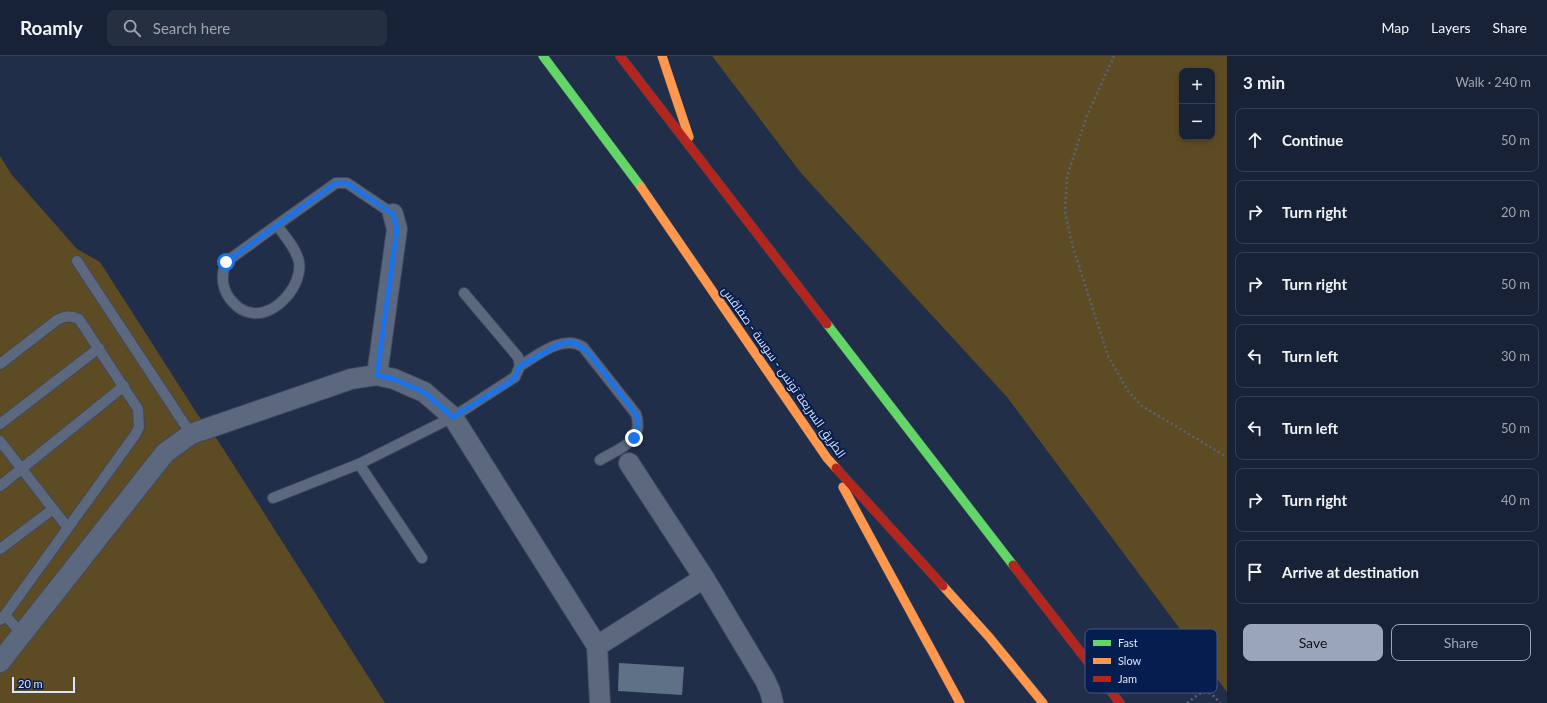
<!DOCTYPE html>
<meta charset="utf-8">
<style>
:root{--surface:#182237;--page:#252f42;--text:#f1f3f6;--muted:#9fa4ad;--line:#363f52;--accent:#9aa5bb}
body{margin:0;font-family:Lato,Cairo,sans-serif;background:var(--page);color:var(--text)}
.controls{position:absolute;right:12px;top:12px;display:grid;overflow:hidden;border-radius:8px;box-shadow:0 2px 6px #0003}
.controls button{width:36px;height:36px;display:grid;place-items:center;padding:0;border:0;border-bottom:1px solid var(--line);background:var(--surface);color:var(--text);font:20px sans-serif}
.scale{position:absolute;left:12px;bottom:10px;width:63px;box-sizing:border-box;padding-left:4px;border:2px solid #dbe5f9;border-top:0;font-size:11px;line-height:14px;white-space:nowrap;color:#dbe5f9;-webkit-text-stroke:3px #061d4f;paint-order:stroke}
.stop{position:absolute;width:12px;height:12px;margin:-9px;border:3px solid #1a73e8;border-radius:50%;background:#fff}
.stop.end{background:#1a73e8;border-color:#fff;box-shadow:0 1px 4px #0008}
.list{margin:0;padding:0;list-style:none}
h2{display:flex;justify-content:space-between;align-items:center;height:52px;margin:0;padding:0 16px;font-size:17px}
h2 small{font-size:13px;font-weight:400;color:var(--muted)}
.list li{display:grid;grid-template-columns:26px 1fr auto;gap:12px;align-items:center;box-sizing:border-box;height:64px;margin:0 8px 8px;padding:0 8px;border:1px solid var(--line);border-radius:8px}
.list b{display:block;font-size:15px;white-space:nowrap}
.list em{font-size:13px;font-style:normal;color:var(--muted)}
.actions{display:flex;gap:8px;padding:12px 16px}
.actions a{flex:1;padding:9px 0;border:1px solid var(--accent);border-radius:8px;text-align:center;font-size:14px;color:var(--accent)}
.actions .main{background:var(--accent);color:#111}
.icon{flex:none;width:22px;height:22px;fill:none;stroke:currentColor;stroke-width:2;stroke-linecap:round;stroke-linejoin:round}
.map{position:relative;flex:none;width:1227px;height:647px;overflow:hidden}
header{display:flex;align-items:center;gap:24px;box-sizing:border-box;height:56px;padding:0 20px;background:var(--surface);border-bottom:1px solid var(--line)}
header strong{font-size:19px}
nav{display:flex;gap:22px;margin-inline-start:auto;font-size:14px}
.search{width:280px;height:36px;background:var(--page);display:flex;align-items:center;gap:10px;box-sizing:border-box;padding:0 14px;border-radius:8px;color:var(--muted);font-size:15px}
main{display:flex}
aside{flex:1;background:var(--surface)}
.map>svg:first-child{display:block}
.green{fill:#5d4b23;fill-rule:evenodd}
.building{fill:#5e7186}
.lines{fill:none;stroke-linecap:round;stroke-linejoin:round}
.lane-casing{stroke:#40495f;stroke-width:12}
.street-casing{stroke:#40495f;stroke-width:22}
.fast-casing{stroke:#40495f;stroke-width:10}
.slow-casing{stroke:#40495f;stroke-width:10}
.jam-casing{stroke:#40495f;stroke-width:10}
.path{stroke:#596479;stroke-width:2.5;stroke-dasharray:2 3;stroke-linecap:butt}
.lane{stroke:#5c687e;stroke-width:10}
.street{stroke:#5c687e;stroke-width:20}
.fast{stroke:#63d668;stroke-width:9}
.slow{stroke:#ff974d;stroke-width:9}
.jam{stroke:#b3261e;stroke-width:9}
.route{stroke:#1a73e8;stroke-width:5}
.labels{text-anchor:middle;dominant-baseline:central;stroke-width:4;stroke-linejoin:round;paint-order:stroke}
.street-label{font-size:12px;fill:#dbe5f9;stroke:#061d4f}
.key{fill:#061d4f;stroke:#465982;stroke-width:1}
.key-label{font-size:11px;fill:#dbe5f9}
</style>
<header>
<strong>Roamly</strong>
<div class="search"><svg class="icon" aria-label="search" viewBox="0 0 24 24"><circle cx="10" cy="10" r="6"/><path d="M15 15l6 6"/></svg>Search here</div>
<nav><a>Map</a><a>Layers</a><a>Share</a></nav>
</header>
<main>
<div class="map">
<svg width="1227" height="647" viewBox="0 0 1227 647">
<rect width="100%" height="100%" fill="#202e49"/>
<path class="green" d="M 712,0 L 1227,0 L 1227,636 L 1007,341 L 801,117 ZM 1182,15 L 1212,15 L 1212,81 L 1182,81 Z
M 0,100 L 12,119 L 77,193 L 100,206 L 198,359 L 217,383 L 385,647 L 0,647 Z"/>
<path class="building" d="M 619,607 L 684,611 L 682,639 L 618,635 Z"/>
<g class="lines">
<g class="lane-casing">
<path id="lane" d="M 277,169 C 285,181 296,192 299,206 C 303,229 276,260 253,257 C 242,256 236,250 230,243 C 221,231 221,219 226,206 Z
M 277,169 L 336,127 L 347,127 L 393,158
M 77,205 L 191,378
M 0,308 L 57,264 C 65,260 70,259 79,263 L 138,353 L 139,371 L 135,379 L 5,559 L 0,564
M 520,310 C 538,299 563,278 583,291 L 636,358 C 645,385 620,392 600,404
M 0,368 L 99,292
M 0,385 L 68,472
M 359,408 L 422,502
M 0,430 L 124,330
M 273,442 L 359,408 L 453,361 L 515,321 L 520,310 L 518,301 L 464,237
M 0,493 L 53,453
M 5,559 L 22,578"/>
</g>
<g class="street-casing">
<path id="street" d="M 377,319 L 397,173 L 393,158
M 629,407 L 704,522 L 765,624 L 770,635 L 773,647
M 597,590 L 704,522
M 0,606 L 165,397 L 191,378 L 351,323 L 377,319 L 394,323 L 424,336 L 453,361 L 597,590 L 600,647"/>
</g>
<g class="fast-casing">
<path id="fast" d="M 543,0 L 641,131
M 827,268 L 1013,509"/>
</g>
<g class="slow-casing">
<path id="slow" d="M 662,0 L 689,81
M 641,131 L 827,402 L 836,412
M 843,431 L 960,647
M 943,530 L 989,581 L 1043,647"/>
</g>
<g class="jam-casing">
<path id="jam" d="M 620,0 L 827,268
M 836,412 L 943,530
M 1013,509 L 1120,647"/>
</g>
<path class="path" d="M 1114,0 L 1086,62 L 1067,121 L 1065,156 L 1072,188 L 1108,300 L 1128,335 L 1142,350 L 1227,401
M 1187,647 C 1203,635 1206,630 1220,647"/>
<use href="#lane" class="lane"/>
<use href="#street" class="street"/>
<use href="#fast" class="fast"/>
<use href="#slow" class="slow"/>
<use href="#jam" class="jam"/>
</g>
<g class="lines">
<path class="route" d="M 226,206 L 336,127 L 347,127 L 393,158 L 397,173 L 377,319 L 394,323 L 424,336 L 453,361 L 510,326 L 515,321 L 520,310 L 560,288 L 568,286 L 576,287 L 589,297 L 636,358 C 639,368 639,373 634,382"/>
</g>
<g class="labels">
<g class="street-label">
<text transform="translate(784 316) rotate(55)">الطريق السريعة تونس - سوسة - صفاقس</text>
</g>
</g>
<rect x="1085" y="573" width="132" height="64" rx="6" class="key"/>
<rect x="1093" y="584" width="18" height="6" fill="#63d668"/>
<rect x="1093" y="602" width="18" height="6" fill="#ff974d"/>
<rect x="1093" y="620" width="18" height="6" fill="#b3261e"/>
<g class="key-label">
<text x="1118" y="591">Fast</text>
<text x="1118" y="609">Slow</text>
<text x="1118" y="627">Jam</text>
</g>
</svg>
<div class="controls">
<button>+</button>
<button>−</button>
</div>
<div class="scale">20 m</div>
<div class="stop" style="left:226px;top:206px"></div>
<div class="stop end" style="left:634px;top:382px"></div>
</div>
<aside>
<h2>3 min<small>Walk · 240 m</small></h2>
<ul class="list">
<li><svg class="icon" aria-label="ahead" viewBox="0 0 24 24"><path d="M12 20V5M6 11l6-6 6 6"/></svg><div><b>Continue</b></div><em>50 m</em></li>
<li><svg class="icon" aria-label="right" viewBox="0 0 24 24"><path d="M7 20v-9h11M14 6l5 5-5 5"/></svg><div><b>Turn right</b></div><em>20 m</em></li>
<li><svg class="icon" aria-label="right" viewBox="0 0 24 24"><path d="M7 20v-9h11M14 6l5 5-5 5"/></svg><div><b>Turn right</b></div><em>50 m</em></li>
<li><svg class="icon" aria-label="left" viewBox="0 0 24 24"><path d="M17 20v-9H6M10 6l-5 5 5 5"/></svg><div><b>Turn left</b></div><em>30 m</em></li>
<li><svg class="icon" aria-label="left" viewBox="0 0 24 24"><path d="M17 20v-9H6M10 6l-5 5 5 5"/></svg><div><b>Turn left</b></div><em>50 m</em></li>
<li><svg class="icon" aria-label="right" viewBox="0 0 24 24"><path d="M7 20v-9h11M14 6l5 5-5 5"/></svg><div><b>Turn right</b></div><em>40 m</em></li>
<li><svg class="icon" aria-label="arrive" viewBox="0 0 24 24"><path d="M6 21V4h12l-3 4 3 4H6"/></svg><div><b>Arrive at destination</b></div></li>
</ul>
<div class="actions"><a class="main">Save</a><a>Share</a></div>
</aside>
</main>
